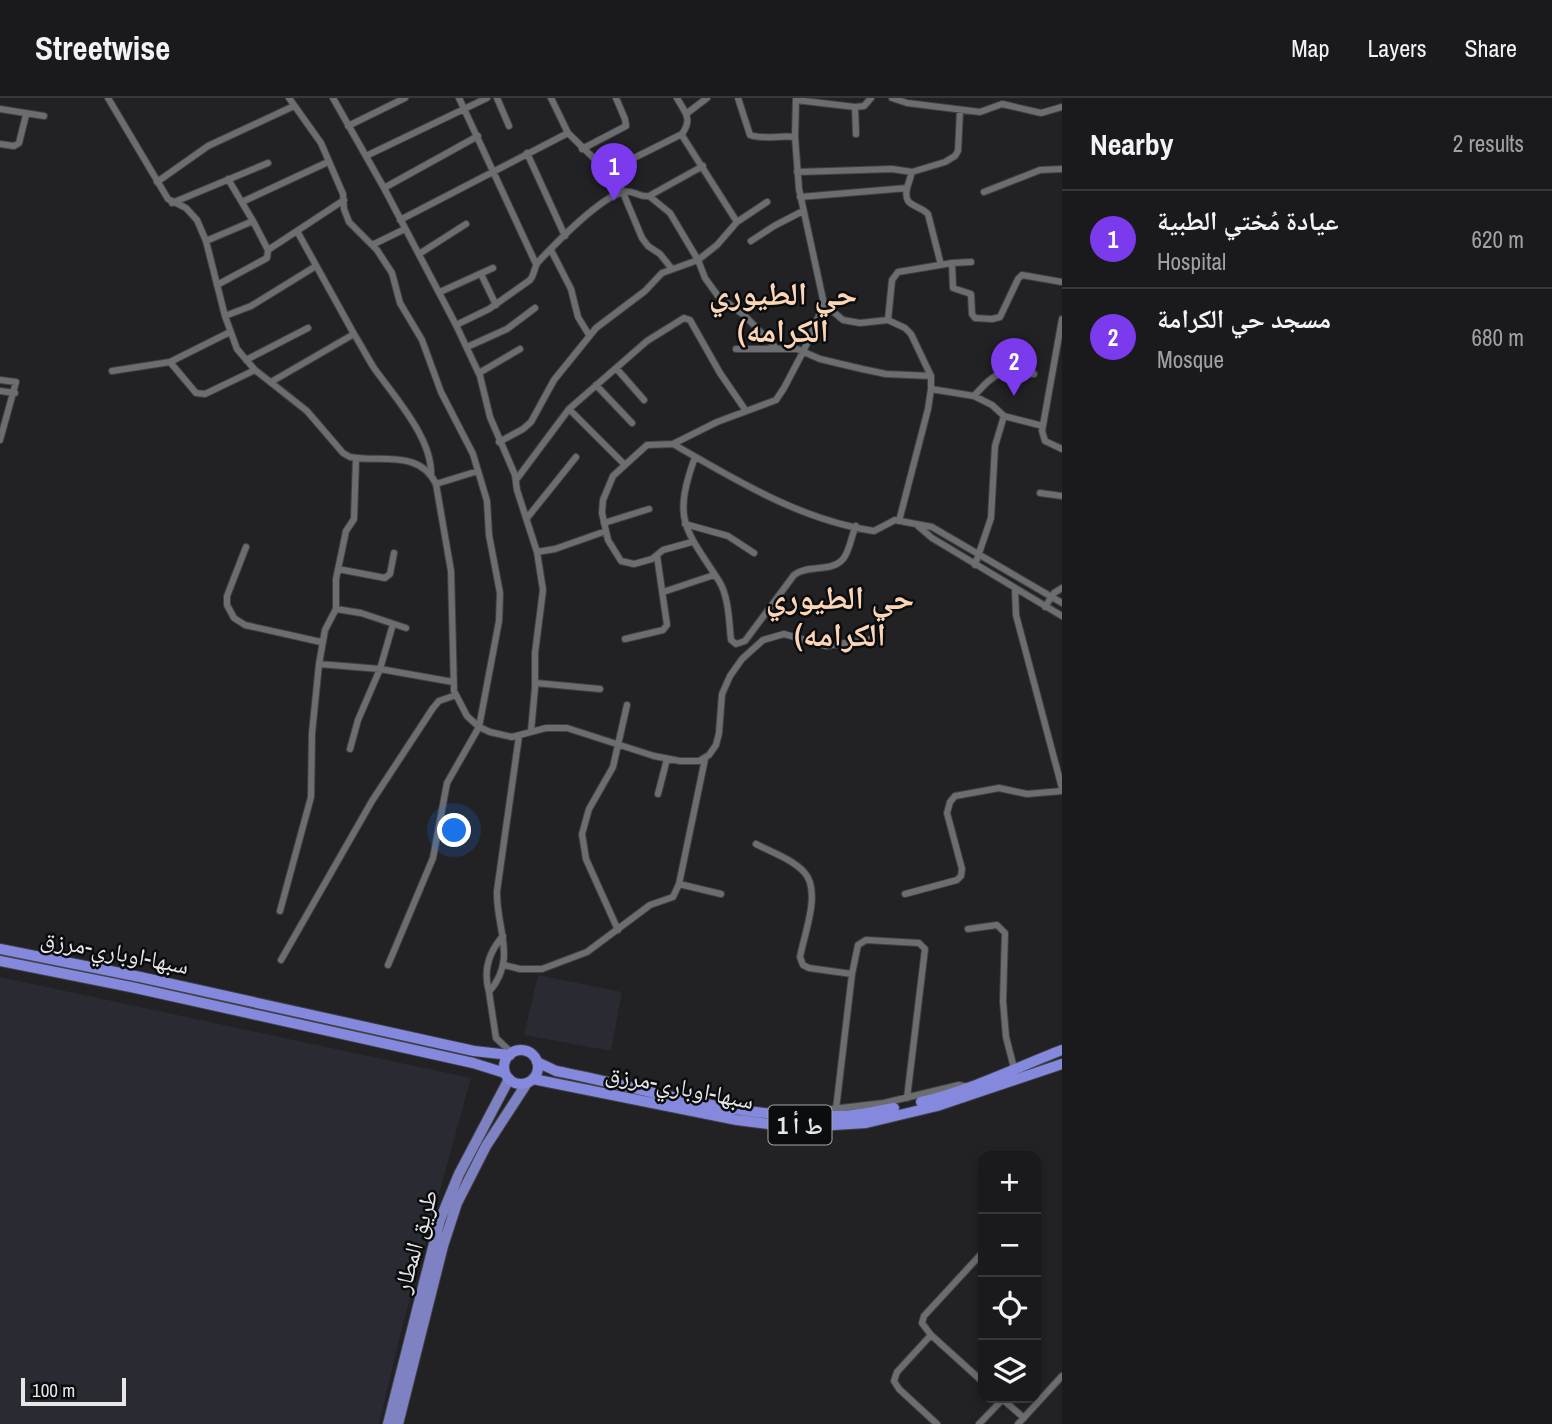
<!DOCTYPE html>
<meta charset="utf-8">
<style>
:root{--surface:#1a1a1c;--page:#272729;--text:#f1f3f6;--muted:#9fa1a3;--line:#38383b;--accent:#7c3aed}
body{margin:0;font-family:"Archivo Narrow","Noto Naskh Arabic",sans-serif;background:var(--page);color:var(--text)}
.controls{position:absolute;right:21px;bottom:21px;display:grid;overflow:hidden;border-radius:14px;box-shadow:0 4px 10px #0003}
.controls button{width:63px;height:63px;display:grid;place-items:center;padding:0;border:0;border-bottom:2px solid var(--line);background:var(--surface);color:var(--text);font:35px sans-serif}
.scale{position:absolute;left:21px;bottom:18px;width:105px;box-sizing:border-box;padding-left:7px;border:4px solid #e7e7e9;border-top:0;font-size:19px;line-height:24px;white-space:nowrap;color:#e7e7e9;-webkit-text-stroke:5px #0b0c0d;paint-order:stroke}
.you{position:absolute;left:455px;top:733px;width:24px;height:24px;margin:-18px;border:5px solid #fff;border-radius:50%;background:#1a73e8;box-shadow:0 0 0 10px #1a73e833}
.badge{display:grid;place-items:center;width:46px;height:46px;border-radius:50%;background:var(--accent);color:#fff;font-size:23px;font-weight:700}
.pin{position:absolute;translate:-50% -58px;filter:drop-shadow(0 2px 4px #0008)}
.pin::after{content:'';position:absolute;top:37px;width:24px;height:21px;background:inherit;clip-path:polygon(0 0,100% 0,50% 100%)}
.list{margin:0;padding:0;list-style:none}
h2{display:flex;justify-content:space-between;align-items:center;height:91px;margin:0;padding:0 28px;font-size:30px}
h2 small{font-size:23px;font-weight:400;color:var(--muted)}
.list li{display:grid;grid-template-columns:46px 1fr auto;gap:21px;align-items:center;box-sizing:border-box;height:98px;padding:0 28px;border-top:2px solid var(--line)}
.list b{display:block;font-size:26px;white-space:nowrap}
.list p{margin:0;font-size:23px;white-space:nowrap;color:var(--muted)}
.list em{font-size:23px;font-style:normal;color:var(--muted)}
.icon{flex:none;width:38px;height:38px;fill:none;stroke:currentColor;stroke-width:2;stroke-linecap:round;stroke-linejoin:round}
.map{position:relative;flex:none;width:1062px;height:1326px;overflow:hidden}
header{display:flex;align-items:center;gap:42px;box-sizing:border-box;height:98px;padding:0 35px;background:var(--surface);border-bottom:2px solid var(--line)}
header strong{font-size:33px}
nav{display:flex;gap:38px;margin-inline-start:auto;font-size:24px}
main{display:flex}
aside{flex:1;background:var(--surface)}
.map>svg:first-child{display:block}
.built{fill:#292a32}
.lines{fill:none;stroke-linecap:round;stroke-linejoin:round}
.minor-casing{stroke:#404143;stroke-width:8}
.primary-casing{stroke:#404143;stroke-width:12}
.trunk-casing{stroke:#404143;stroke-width:12}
.minor{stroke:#6c6d71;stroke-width:6}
.primary{stroke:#7e82c3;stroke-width:10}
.trunk{stroke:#8489de;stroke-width:10}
.labels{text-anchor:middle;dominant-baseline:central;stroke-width:5;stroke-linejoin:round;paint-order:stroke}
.shield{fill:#0b0c0d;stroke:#a5a5a7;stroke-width:2}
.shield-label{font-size:23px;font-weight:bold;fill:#e7e7e9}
.street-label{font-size:24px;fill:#e7e7e9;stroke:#0b0c0d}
.district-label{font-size:32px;font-weight:bold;fill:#fcd4b6;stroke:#0b0c0d}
</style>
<header>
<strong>Streetwise</strong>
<nav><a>Map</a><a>Layers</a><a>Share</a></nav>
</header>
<main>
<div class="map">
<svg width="1062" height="1326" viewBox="0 0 1062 1326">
<rect width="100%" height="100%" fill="#222225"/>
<path class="built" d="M 538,877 L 622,894 L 611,953 L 524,937 Z
M 0,879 L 471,980 L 402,1230 L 379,1326 L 0,1326 Z"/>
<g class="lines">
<g class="minor-casing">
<path id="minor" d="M 108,0 L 168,101 L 186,110 L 197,122 L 206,143 L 225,218 L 237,251 L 255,272 L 307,313 L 343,355 L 350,359 C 380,365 419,351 436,386 L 451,473 L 454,593 L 467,618 L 479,629 L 490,634 L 512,639 L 546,630 L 567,630 L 654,658 L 680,663 L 699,663 L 709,657 L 716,647 L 719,635 L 722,596 L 730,578 L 742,561 L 763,542 L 784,536 L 826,548 L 873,541
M 289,0 L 321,45 L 343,96 L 344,111 L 349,124 L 377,152 L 392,175 L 400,205 L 422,242 L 441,294 L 473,356 L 487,403 L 489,437 L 500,495 L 499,523 L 479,629 L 447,685 L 433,760 L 388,867
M 333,0 L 384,90 L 456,227 L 480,278 L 490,319 L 515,377 L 517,392 L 537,454 L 543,492 L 535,555 L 535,590 L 531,633
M 459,0 L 536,166
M 497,0 L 509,28
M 551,0 L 568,35 L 619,85 L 642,140 L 648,148 L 660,156 L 672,171
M 677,0 C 685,15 693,20 682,36 L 683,39 L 737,124
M 738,0 L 750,37 C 763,42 781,37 795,39
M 796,0 L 795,39 L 799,91 L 824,206 L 843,222 L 860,225 L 888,222 L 905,230 L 911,236 L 931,278 L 931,291 L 928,311 L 899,423
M 892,0 L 907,5 L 980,14 L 1002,6 L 1041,15 L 1062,9
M 796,2 L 855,9 L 864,8 L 871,0
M 855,9 L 856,36
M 0,11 L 44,18
M 686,16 L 707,0
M 348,28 L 405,0
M 0,46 L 14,48 L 19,45 L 26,17
M 582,51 L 626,28 L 625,21 L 616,0
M 527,55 L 565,138
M 366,58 L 487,0
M 797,74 L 892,71 L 912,74 L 945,64 L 955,58 L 958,53 L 960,12
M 614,79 L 620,75 L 632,61 L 682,36
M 228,81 L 253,123
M 157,84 L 208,48 L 294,8
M 384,90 L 478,38
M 907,90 C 903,110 917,105 928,116 L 941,167
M 984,94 L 1040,72 L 1062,71
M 649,98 L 703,68
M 800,99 L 907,90 L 912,74
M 242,104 L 328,64
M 172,105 L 268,65
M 400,122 L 568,35
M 206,143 L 253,123 L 268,152 L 344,102
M 751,143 L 774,128 L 803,113
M 372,147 L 405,131
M 551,152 L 571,191 L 578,219 L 589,237
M 419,156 L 466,126
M 952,165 L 953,190 L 971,196 L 972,216 L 975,220 L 992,221 L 1000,219 L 1018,181 L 1022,177 L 1062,184
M 481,176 L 496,207
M 217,187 L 267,160 L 268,152
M 440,194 L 493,170
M 225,218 L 251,208 L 316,168
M 1062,221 L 1042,333 L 1045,343 L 1062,351
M 888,222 L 892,182 L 898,174 L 952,165 L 971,164
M 456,227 L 489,211 L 530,182 C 535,176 534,168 539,163 C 557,144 599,100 623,94 C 633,91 639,100 649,98 L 670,115 L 698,162 L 705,180 L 718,198 L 744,217 L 776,250
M 354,236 C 361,247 367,259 374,270 C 394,298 432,340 431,376
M 467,249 L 507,231 L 535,210
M 736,251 L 797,251 L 820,261 L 862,271 L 886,276 L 931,278
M 246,262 L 308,230
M 170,264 L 230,234
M 616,270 L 644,302
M 112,273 L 170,264 L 196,295 L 205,296 L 255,272
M 479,275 L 520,251
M 0,282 L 16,284 L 0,342
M 271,284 L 354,236 L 297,133
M 596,287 L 632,325
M 931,291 L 974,298 L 992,307 L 1004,318 L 1043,328
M 0,293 L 15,295
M 974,298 C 996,274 1001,270 1034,276
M 569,311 L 624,366
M 499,344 L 523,331 L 531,324 L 554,282 L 596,230 L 645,193 L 662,175 L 698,162 L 717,147 L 737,124 L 767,104
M 673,346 C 736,382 800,422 874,433 L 895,422 L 932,429 L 1062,505
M 695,359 C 672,423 685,430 719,483 C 729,499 729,524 731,542 L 736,546 L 745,543 L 794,477 C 808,466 831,475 843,461 C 850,453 851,438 856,428
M 516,382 L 569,311 L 647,243 L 684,220 L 690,222 L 720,275 L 746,313
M 436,386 L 478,373
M 1040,395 L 1062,398
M 527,420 L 576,359
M 604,425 L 649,411
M 685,426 L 728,438 L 754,455
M 918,428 L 932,440 L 1062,518
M 692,444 L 663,452 L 652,461 L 634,466 L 621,463 L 608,442 L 602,415 L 603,402 L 613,378 L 647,347 L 673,346 L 717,324 L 776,302 L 784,290 L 804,252 L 824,206
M 246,449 L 227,498 L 227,507 L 234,520 L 245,527 L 321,544
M 537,454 L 555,451 L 606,433
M 975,467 L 991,420 L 995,348 L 1004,318
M 338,471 L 385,480 L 390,476 L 394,455
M 1015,491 L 1016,517 L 1062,690
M 663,494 L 714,477
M 1045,509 L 1054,495 L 1062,490
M 336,511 L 361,515 L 406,530
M 625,541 L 663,532 L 667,527 L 657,458
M 319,566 L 380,571 L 453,584
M 536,585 L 600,591
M 350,651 L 358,622 L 380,571 L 393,526
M 658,696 L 667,661
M 756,746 C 771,754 792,761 804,774 C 822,793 804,836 800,859 L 803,867 L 809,870 L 852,876
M 679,786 L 721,796
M 905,796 L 957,782 L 961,778 L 962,771 L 947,715 L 950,704 L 955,698 L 999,690 L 1027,696 L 1062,693
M 280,813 L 311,699 L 312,635 L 319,566 L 325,532 L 336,511 L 336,481 L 346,433 L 354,421 L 356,360
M 968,831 L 997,827 L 1005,835 L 1003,903 L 1006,939 L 1014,970
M 618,832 L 586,761 L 582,736 L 589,711 L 613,669 L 627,607
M 281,862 L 372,703 L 433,610 L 439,603 L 456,597
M 504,867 L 520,871 L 542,871 L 587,854 L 650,807 L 673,799 L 679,786 L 705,661
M 489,894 C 483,873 488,855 503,838
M 512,955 L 496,940 L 489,894 C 518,860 496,832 497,793 L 519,638
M 836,1011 L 852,876 L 858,847 L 866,842 L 919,845 L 925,851 L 907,1000
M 820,1017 L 832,1011 L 884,1005 L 959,987 L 969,989
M 983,1154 L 924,1218 L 922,1225 L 931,1237 L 983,1284
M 931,1237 L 897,1274 L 894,1283 L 899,1291 L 937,1326
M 1001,1300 L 1024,1320
M 979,1326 L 1003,1301
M 1018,1326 L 1062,1278"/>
</g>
<g class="primary-casing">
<path id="primary" d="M 388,1326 L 440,1122 L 459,1076 L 509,981
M 398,1326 L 443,1148 L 457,1105 L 486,1048 L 527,985"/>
</g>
<g class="trunk-casing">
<path id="trunk" d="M 0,851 L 140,879 L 474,953 L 510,957
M 0,863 L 131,889 L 473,965 L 505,975
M504 969a17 17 0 1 1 34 0a17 17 0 1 1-34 0Z
M 537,964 L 556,973 C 649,991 740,1022 836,1018 C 856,1018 875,1013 894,1010
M 533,981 L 737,1022 L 777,1027 L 817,1028 L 866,1025 L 937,1008 L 1062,966
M 921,1004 C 970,993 1015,970 1062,952"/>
</g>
<use href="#minor" class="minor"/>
<use href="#primary" class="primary"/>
<use href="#trunk" class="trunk"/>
</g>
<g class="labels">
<rect class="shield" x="768.5" y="1007.5" width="63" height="39" rx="5"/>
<g class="shield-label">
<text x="800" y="1027">ط أ 1</text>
</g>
<g class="street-label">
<text transform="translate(115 853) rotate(11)">سبها-اوباري-مرزق</text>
<text transform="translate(680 988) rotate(11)">سبها-اوباري-مرزق</text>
<text transform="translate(415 1143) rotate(-74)">طريق المطار</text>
</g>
<g class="district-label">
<text x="783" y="195">حي الطيوري<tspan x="783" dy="37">(الكرامه</tspan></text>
<text x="840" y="499">حي الطيوري<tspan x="840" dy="37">(الكرامه</tspan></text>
</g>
</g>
</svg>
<div class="controls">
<button>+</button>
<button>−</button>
<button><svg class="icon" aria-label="locate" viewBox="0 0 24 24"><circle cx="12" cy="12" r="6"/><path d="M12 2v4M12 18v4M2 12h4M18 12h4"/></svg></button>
<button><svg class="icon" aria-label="layers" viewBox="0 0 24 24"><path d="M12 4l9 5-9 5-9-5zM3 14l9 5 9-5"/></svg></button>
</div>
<div class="scale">100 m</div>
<div class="you"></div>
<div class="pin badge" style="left:614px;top:103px">1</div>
<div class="pin badge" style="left:1014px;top:298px">2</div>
</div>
<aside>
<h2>Nearby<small>2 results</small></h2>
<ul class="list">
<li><span class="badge">1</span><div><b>عيادة مُختي الطبية</b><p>Hospital</p></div><em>620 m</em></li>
<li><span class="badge">2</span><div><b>مسجد حي الكرامة</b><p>Mosque</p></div><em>680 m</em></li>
</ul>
</aside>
</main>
